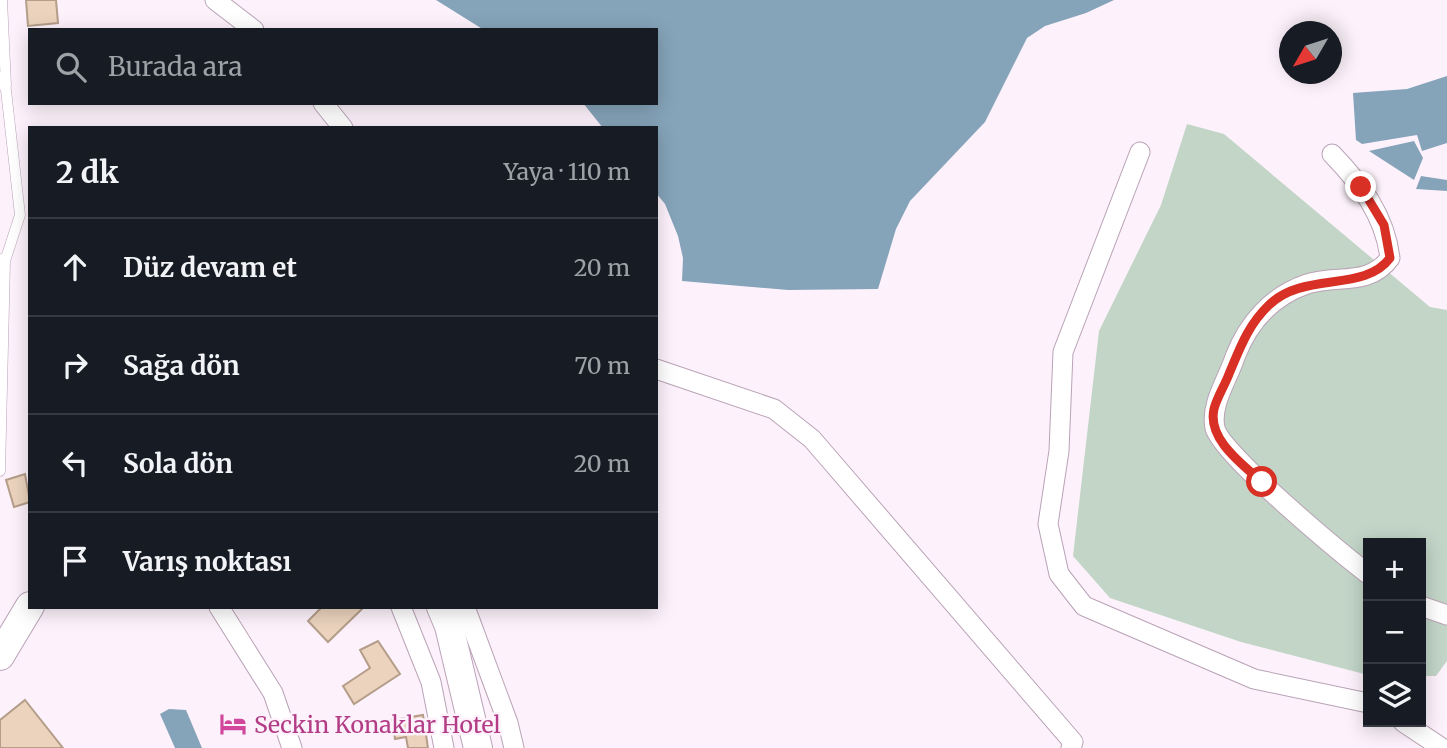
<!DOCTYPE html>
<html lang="tr">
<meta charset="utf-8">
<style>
:root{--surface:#171b24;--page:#20242c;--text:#f1f3f6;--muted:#9ea1a6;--line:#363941}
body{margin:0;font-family:Merriweather,serif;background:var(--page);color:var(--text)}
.controls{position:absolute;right:21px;bottom:21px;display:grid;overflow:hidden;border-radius:0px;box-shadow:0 4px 18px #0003}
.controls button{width:63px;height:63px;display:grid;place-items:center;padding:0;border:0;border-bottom:2px solid var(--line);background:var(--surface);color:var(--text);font:35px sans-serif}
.compass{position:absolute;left:1279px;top:21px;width:63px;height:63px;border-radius:50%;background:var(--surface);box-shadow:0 4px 18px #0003;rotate:231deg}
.stop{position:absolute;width:21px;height:21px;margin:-16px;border:5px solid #d93025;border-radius:50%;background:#fff}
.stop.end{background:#d93025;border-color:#fff;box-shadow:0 2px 7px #0008}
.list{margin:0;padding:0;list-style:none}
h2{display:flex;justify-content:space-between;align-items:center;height:91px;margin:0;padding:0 28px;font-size:30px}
h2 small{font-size:23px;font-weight:400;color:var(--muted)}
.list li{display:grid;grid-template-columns:46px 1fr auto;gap:21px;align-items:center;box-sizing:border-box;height:98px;padding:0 28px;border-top:2px solid var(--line)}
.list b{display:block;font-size:26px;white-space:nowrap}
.list em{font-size:23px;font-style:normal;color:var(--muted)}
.icon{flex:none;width:38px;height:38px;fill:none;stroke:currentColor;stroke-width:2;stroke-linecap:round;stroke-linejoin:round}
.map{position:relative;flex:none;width:1447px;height:748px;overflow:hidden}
.search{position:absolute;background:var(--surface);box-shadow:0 4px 18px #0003;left:28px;top:28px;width:630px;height:77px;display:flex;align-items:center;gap:18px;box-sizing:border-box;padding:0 24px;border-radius:0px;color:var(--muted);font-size:26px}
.panel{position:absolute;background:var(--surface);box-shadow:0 4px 18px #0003;left:28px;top:126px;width:630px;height:483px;border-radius:0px}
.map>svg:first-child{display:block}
.green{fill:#c2d5c7}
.water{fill:#85a3b9}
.building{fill:#ebd3bd;stroke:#b49d89;stroke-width:2}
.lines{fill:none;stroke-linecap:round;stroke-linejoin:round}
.lane-casing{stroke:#baa2b7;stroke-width:11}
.street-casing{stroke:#baa2b7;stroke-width:21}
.secondary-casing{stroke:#baa2b7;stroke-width:30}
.lane{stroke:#fff;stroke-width:10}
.street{stroke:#fff;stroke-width:19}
.secondary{stroke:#fff;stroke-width:28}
.route{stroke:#d93025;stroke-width:9}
.labels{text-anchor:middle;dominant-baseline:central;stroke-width:5;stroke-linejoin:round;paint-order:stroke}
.hotel-label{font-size:23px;fill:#b23c85;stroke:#fdf2fb;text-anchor:start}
</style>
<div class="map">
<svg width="1447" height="748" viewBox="0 0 1447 748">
<rect width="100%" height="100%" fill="#fdf2fb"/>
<path class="green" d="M 1187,124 L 1224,134 L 1430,307 L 1447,310 L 1447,661 L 1436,676 L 1421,676 L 1421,543 L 1368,543 L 1368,675 L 1241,642 L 1110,598 L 1073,556 L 1099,331 L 1161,205 Z"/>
<path class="water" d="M 436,0 L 1114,0 L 1086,13 L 1045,26 L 1027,38 L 985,122 L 910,201 L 896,229 L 878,289 L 788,290 L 682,281 L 683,258 L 678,236 L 665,204 L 656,193 L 656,128 L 603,128 L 583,103 L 656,103 L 656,30 L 484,30 Z
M 1447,76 L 1447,143 L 1422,151 L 1417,135 L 1362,144 L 1356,140 L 1353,93 L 1407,89 Z
M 1414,141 L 1423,158 L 1414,180 L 1369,151 Z
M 1421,176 L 1447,180 L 1447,191 L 1416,189 Z
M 169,709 L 186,710 L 202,748 L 175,748 L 160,714 Z"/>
<path class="building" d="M 26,0 L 56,0 L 58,23 L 28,26 Z
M 25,474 L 30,502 L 14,507 L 6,480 Z
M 322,607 L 364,607 L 328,642 L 308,621 Z
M 378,641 L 400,674 L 354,704 L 343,686 L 370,668 L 360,650 Z
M 25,700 L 63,748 L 0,748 L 0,720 Z
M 423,715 L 428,748 L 408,748 L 406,737 L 395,739 L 392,720 Z"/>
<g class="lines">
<g class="lane-casing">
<path id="lane" d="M 2,0 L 6,86
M 0,77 L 6,90 L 20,215 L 5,261
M 0,259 L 5,261 L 0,471"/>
</g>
<g class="street-casing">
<path id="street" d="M 215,0 L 254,30
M 323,103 L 343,128
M 1140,152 L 1063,352 L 1059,451 L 1048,524 L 1059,574 L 1084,606 L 1254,679 L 1368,703
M 1332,154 C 1361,184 1385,216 1390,258 C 1369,287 1337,274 1307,284 C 1272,296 1248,323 1235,357 C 1228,379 1210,404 1215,428 C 1221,454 1341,553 1368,574
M 656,369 L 774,409 L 812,439 L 1073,742 L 1071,748
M 1421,606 L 1447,615
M 219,607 L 273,693 L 292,748
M 401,607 L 431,682 L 444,748
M 465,607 L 508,723 L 514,748
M 1403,722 L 1442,748"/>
</g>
<g class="secondary-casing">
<path id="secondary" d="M 441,607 L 449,626 L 478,748
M 0,656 L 30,606"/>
</g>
<use href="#lane" class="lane"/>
<use href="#street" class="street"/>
<use href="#secondary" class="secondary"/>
</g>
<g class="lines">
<path class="route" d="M 1262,482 C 1242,464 1207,439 1214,409 C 1217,397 1225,385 1229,374 C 1240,348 1248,325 1269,305 C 1304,271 1364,293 1390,258 L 1384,225 L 1361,187"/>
</g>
<defs>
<g id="hotel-bare" transform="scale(2.1)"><path d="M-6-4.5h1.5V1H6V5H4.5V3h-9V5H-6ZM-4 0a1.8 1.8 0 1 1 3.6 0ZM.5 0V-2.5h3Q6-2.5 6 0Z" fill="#d1479c" stroke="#fdf2fb" stroke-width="2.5" paint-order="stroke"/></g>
</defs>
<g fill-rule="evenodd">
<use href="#hotel-bare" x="233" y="724"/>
</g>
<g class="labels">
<g class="hotel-label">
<text x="254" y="724">Seckin Konaklar Hotel</text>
</g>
</g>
</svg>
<div class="controls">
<button>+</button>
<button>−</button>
<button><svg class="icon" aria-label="layers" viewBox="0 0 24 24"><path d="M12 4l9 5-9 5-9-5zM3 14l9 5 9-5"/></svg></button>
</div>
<svg class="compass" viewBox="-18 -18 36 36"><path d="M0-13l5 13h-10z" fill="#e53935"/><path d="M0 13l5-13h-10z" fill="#9ea1a6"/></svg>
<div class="stop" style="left:1262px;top:482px"></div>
<div class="stop end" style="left:1361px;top:187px"></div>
<div class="search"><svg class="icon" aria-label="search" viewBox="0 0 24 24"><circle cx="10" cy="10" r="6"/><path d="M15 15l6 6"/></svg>Burada ara</div>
<section class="panel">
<h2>2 dk<small>Yaya · 110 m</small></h2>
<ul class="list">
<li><svg class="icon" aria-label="ahead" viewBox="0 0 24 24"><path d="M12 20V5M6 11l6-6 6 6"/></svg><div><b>Düz devam et</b></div><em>20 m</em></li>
<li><svg class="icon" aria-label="right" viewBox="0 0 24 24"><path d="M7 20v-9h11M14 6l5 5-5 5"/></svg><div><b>Sağa dön</b></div><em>70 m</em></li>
<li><svg class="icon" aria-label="left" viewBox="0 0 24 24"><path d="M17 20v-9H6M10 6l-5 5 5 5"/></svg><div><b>Sola dön</b></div><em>20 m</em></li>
<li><svg class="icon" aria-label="arrive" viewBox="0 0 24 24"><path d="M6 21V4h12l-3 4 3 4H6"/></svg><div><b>Varış noktası</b></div></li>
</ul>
</section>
</div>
